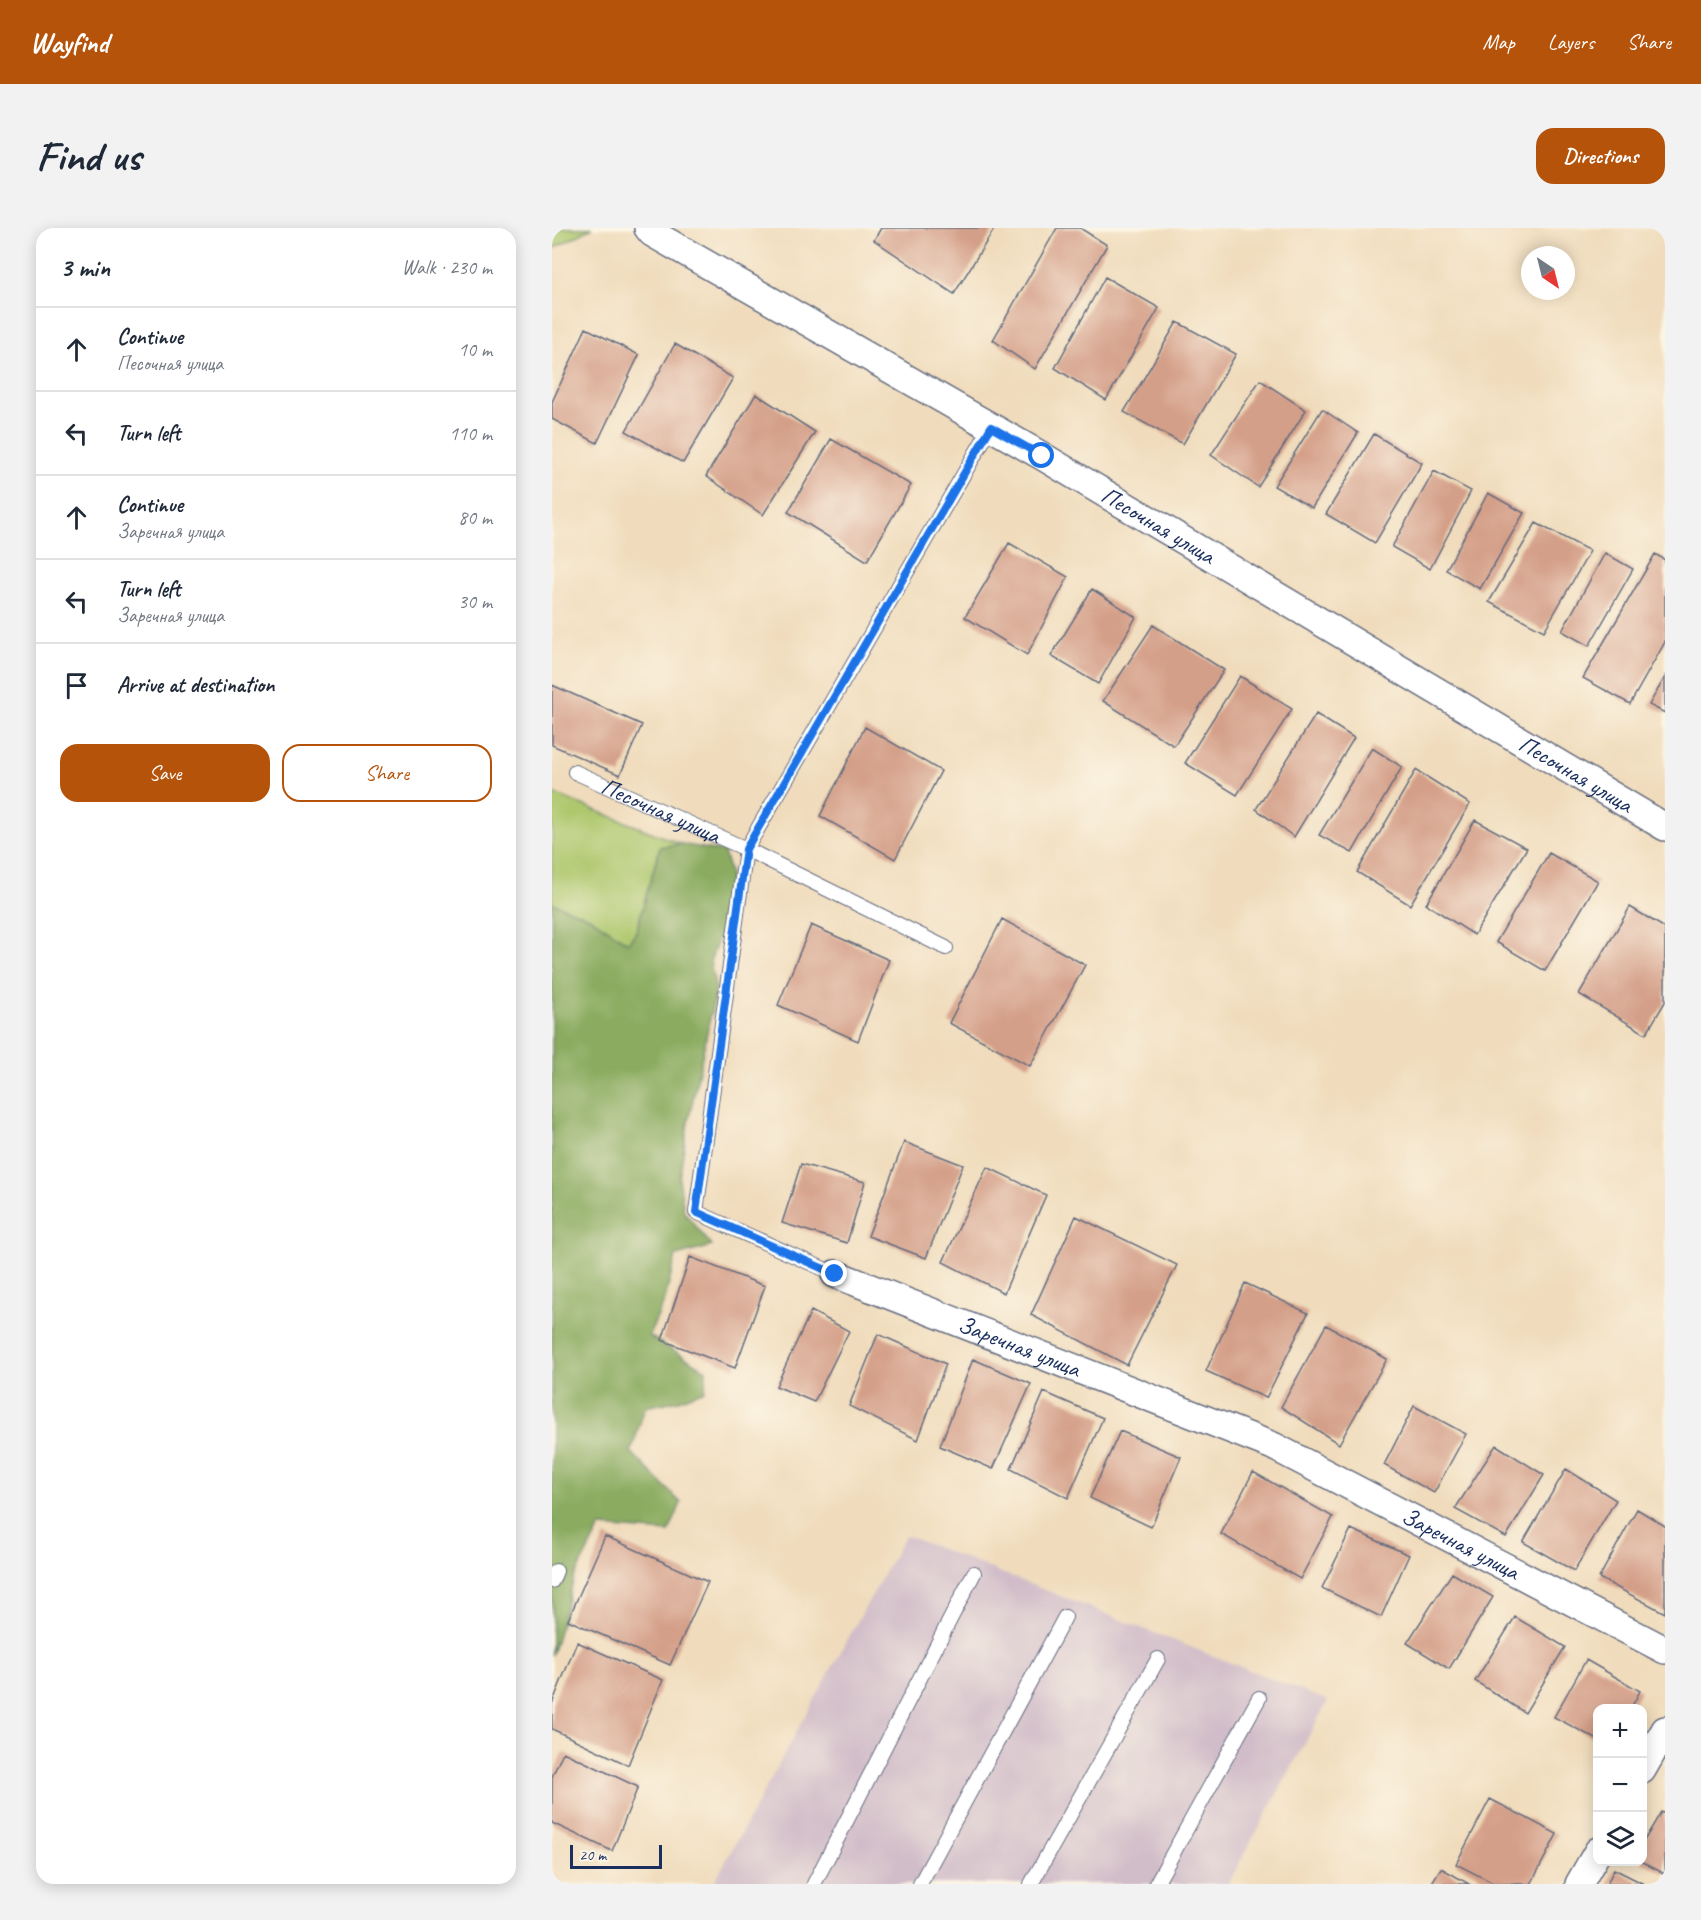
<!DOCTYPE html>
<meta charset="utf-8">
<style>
:root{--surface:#fff;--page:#f2f2f3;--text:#1f2937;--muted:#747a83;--line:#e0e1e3;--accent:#b45309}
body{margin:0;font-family:Caveat,sans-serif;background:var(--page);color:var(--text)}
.controls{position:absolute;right:18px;bottom:18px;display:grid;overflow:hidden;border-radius:12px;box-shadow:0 3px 15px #0003}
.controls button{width:54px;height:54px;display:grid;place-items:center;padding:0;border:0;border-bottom:2px solid var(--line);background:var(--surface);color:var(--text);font:30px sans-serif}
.compass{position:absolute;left:969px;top:18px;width:54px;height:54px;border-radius:50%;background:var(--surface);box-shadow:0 3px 15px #0003;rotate:145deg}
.scale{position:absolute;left:18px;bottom:15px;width:92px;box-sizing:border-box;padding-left:6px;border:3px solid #1b2f5e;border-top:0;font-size:16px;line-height:21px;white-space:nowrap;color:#1b2f5e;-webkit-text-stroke:4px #fcf5e5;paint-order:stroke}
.stop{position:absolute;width:18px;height:18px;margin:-14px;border:4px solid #1a73e8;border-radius:50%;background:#fff}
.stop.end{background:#1a73e8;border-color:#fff;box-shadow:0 2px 6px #0008}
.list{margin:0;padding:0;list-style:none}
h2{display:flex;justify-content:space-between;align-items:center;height:78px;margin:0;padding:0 24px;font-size:26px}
h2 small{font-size:20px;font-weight:400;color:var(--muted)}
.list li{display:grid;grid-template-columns:39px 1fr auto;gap:18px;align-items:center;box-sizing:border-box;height:84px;padding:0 24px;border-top:2px solid var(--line)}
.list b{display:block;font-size:22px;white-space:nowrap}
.list p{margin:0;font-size:20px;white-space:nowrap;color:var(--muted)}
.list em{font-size:20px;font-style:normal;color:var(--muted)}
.actions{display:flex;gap:12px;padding:18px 24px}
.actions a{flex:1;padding:14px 0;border:2px solid var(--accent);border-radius:18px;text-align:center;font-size:21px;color:var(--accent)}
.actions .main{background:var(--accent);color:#fff}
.icon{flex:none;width:33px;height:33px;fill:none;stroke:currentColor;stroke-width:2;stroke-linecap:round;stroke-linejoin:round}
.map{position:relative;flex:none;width:1113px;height:1656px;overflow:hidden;border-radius:18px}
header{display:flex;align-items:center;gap:36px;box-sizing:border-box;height:84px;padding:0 30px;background:var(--accent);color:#fff}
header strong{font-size:28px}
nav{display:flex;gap:33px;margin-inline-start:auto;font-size:21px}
.intro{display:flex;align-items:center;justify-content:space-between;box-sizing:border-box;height:144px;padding:0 36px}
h1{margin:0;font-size:42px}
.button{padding:15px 27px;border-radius:18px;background:var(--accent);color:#fff;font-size:21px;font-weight:700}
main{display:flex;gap:36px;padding:0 36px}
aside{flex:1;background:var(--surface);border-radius:18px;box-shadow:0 3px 15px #0003}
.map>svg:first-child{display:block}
.industrial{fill:#d1bdc9}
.green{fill:#afc86e;stroke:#657c66;stroke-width:1.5}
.forest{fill:#8bac61;stroke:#536e60;stroke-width:1.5}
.building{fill:#d49f88}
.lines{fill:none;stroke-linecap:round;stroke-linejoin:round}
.service-casing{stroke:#666c7f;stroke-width:16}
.minor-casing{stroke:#666c7f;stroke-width:30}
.service{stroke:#fff;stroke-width:14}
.minor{stroke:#fff;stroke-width:27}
.route{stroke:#1a73e8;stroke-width:8}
.labels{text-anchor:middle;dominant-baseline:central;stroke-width:4.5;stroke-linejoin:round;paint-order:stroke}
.street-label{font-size:24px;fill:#1b2f5e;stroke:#fcf5e5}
</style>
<header>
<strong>Wayfind</strong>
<nav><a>Map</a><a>Layers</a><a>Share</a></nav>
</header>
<div class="intro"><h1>Find us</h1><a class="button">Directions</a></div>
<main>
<aside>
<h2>3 min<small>Walk · 230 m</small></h2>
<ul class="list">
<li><svg class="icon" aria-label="ahead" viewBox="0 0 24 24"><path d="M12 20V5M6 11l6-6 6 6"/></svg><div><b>Continue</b><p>Песочная улица</p></div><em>10 m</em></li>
<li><svg class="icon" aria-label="left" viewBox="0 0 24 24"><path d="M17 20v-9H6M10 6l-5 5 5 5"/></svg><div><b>Turn left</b></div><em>110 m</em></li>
<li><svg class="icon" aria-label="ahead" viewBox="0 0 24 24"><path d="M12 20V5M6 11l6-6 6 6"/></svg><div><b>Continue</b><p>Заречная улица</p></div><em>80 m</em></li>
<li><svg class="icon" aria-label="left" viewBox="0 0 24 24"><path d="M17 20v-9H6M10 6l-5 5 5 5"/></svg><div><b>Turn left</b><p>Заречная улица</p></div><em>30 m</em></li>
<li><svg class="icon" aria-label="arrive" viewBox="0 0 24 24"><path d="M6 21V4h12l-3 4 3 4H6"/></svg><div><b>Arrive at destination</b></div></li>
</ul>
<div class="actions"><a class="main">Save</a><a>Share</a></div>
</aside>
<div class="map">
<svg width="1113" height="1656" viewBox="0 0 1113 1656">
<rect width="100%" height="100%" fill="#fcf5e5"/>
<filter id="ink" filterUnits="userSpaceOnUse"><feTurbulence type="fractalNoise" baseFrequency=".0167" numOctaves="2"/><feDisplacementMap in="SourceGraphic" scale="12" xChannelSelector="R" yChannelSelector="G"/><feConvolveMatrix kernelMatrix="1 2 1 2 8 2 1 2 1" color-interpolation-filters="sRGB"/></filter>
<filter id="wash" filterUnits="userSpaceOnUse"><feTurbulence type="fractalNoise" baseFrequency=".008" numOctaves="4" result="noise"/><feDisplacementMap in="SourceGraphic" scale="24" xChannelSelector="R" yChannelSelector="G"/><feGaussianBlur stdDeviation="1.35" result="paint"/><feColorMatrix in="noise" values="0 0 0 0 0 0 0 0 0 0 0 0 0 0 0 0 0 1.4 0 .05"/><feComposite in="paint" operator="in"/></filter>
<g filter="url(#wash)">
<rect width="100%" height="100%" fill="#f0dcbc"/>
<path class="industrial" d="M 353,1307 L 776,1473 L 676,1656 L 161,1656 Z"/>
<path class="green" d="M 0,0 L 40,0 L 0,21 Z
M 0,565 L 129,616 L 108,619 L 84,704 L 76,715 L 37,689 L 0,675 Z"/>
<path class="forest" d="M 129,616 L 172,624 L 178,646 L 169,703 L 158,734 L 164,762 L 136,895 L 127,951 L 132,984 L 160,1018 L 124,1028 L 113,1071 L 97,1108 L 154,1142 L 153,1162 L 127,1172 L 93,1179 L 79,1224 L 129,1275 L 117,1304 L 48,1299 L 22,1350 L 0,1427 L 0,675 L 37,689 L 76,715 L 84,704 L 108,619 Z"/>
<g id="blocks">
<path class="building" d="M 329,0 L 443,0 L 402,66 L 322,12 Z
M 505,0 L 528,0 L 555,17 L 483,141 L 441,112 Z
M 553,49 L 607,80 L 554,172 L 503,140 Z
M 625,94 L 684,126 L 631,216 L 572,184 Z
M 34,100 L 87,127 L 45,215 L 0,191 L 0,174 Z
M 123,116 L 181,150 L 131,235 L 74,203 Z
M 708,152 L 754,182 L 706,259 L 659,227 Z
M 204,166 L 263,204 L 211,287 L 154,248 Z
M 770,181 L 806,205 L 760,280 L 722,258 Z
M 822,206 L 870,235 L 823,315 L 774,286 Z
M 279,211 L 359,257 L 315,333 L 236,284 Z
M 882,243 L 919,263 L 878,341 L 840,319 Z
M 936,265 L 972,285 L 928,361 L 894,342 Z
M 984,295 L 1038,323 L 992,403 L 937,374 Z
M 457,315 L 516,349 L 475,427 L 413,389 Z
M 1053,325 L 1081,341 L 1037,418 L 1010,403 Z
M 1103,326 L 1113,332 L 1113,414 L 1078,476 L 1031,450 Z
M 540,361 L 584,389 L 546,456 L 499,428 Z
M 601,397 L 672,442 L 622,518 L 551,473 Z
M 688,448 L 740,481 L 685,567 L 633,535 Z
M 1113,449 L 1113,485 L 1097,477 Z
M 0,457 L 90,497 L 68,547 L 0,517 Z
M 764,486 L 802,510 L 742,609 L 704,581 Z
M 313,499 L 389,543 L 343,631 L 268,588 Z
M 820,520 L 850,539 L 800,625 L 767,607 Z
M 864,542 L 918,576 L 858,677 L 805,644 Z
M 923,592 L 975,620 L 922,707 L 874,676 Z
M 997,625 L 1046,653 L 993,743 L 944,714 Z
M 1078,679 L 1113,700 L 1113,774 L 1094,806 L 1027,766 Z
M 450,691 L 533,737 L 478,838 L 397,795 Z
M 259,697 L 337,732 L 306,813 L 226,777 Z
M 352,914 L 411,937 L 374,1030 L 316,1008 Z
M 249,936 L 313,954 L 295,1015 L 230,995 Z
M 435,939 L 494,967 L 452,1065 L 391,1034 Z
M 524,988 L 625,1037 L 575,1137 L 479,1087 Z
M 138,1029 L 213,1058 L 183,1140 L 110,1112 Z
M 693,1055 L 756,1085 L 714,1170 L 654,1143 Z
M 259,1083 L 297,1103 L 262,1174 L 224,1158 Z
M 774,1097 L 835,1131 L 787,1216 L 729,1179 Z
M 326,1106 L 394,1136 L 366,1212 L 297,1178 Z
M 421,1131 L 479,1156 L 441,1241 L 388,1218 Z
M 492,1164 L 551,1190 L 516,1270 L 459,1241 Z
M 862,1178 L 914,1206 L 882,1265 L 832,1237 Z
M 568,1203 L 629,1229 L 599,1299 L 538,1270 Z
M 944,1217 L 992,1247 L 954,1309 L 903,1281 Z
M 1014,1241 L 1064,1272 L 1022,1343 L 971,1314 Z
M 701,1244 L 781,1289 L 748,1351 L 669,1306 Z
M 1085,1281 L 1113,1298 L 1113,1385 L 1047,1350 Z
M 799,1301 L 857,1327 L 829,1389 L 770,1360 Z
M 53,1308 L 156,1354 L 118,1437 L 16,1392 Z
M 900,1345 L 941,1369 L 897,1441 L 855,1415 Z
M 963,1389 L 1013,1419 L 973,1485 L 923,1453 Z
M 25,1414 L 111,1452 L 76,1537 L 0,1501 L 0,1476 Z
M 1034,1432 L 1088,1463 L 1079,1480 L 1046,1480 L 1046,1512 L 1002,1489 Z
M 11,1524 L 86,1559 L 60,1623 L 0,1595 L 0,1549 Z
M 938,1571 L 1005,1606 L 979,1656 L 943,1656 L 904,1636 Z
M 1109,1584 L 1113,1586 L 1113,1646 L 1090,1634 L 1090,1616 Z
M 889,1640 L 917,1656 L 879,1656 Z
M 1062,1641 L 1092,1656 L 1055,1656 Z"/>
</g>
</g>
<g filter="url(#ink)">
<use href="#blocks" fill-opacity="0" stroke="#666c7f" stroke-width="1.5"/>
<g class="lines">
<g class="service-casing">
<g id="service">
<path id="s1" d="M 23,544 L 194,621 L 144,984 L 283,1046"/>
<path d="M 394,720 L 194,621 L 439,199"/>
<path d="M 0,1353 L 4,1343"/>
<path d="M 262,1656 L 422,1345"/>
<path d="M 368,1656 L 513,1389"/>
<path d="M 479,1656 L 606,1431"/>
<path d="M 604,1656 L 707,1470"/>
</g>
</g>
<g class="minor-casing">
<g id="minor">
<path id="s2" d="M 96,0 L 100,5 L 490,228 L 1113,599"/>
<path id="s3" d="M 283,1046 L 721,1218 L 1113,1422"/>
<path d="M 1090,1542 L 1113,1502"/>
<path d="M 1027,1656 L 1046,1623"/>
</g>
</g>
<use href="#service" class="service"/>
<use href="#minor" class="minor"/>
</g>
</g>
<g class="lines" filter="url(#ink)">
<path class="route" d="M 283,1046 L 144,984 L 194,621 L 439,199 L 490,228"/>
</g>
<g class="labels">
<g class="street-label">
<text stroke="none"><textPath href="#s2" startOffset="591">Песочная улица</textPath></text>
<text stroke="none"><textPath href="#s2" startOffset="1077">Песочная улица</textPath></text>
<text stroke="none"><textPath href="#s1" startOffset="94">Песочная улица</textPath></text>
<text stroke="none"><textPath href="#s3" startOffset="198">Заречная улица</textPath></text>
<text stroke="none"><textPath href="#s3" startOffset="682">Заречная улица</textPath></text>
</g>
</g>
</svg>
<div class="controls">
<button>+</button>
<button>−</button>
<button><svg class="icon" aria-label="layers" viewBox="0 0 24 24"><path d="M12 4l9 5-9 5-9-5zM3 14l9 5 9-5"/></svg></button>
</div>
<svg class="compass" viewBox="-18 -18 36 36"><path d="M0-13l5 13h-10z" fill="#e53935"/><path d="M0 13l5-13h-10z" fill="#747a83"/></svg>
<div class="scale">20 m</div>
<div class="stop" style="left:490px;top:228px"></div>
<div class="stop end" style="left:283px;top:1046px"></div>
</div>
</main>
